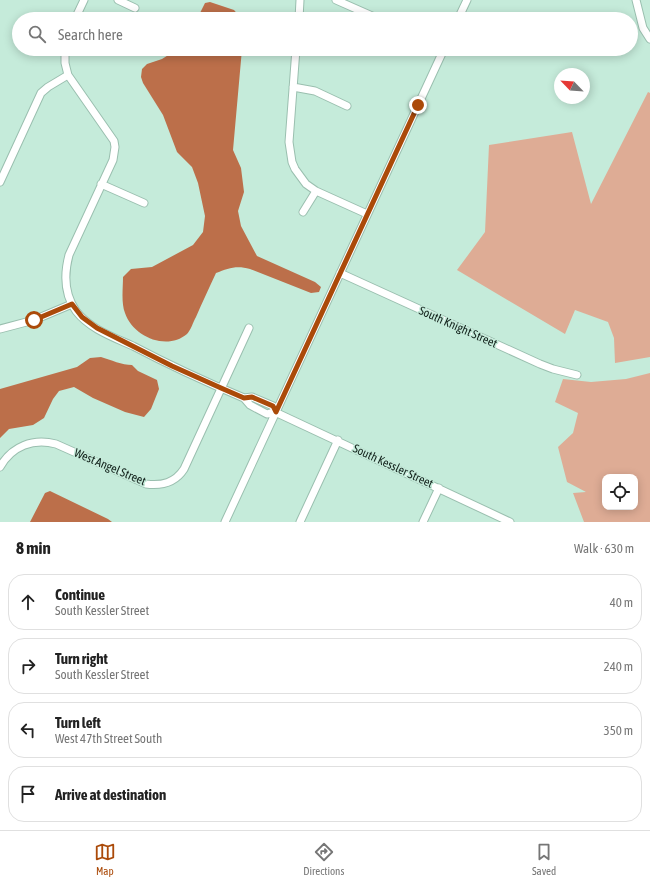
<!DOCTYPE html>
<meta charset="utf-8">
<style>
:root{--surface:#fff;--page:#f2f2f2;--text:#222;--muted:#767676;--line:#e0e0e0;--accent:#ab4a09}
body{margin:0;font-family:"Asap Condensed",sans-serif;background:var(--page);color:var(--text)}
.controls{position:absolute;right:12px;bottom:12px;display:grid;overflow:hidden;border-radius:8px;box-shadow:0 2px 10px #0003}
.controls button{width:36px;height:36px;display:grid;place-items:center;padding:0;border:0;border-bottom:1px solid var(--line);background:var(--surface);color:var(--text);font:20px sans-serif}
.compass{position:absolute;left:554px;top:68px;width:36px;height:36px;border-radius:50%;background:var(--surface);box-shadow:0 2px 10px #0003;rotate:295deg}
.stop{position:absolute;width:12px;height:12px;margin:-9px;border:3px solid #ab4a09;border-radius:50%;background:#fff}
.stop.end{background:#ab4a09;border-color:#fff;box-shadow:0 1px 4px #0008}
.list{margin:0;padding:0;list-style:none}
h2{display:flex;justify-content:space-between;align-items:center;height:52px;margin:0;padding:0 16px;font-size:17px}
h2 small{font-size:13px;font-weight:400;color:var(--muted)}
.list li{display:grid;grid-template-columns:26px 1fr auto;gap:12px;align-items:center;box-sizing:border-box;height:56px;margin:0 8px 8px;padding:0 8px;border:1px solid var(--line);border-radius:16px}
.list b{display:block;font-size:15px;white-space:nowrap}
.list p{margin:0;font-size:13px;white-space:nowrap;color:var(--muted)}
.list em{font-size:13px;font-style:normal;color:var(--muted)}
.icon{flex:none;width:22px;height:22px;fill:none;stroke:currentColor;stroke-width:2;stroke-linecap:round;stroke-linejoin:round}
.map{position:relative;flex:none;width:650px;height:522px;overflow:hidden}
.search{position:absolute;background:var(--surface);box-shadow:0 2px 10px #0003;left:12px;right:12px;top:12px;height:44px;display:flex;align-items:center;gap:10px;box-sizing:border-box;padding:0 14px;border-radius:22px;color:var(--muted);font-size:15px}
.sheet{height:308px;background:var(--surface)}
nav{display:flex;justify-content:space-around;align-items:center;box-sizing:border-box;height:56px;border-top:1px solid var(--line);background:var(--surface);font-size:11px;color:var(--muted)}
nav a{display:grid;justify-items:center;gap:2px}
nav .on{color:var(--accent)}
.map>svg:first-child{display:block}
.green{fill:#deac95;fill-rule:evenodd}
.water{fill:#bc6f4a}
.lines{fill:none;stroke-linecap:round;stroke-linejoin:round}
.minor-casing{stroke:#9abfaf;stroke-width:9}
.minor{stroke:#fff;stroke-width:7}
.route{stroke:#ab4a09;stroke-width:5}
.labels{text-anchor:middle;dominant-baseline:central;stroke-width:3;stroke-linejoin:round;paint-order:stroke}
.street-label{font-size:12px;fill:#11201a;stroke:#c5ebda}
</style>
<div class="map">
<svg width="650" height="522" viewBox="0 0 650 522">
<rect width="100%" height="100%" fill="#c5ebda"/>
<path class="green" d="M 648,92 L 650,93 L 650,357 L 615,363 L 614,338 L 608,322 L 575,310 L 565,334 L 457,270 L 485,232 L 489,145 L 572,132 L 591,204 Z
M 650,373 L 650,522 L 584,522 L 573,493 L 586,492 L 567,482 L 558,447 L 573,433 L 578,413 L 555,402 L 563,379 L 591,382 L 626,379 ZM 605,477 L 635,477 L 635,507 L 605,507 Z"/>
<path class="water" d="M 210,2 L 234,10 L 242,19 L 197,19 L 205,3 Z
M 178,49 L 242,49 L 233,150 L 241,168 L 244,192 L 238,211 L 241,226 L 257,256 L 315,282 L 321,287 L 319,292 L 311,293 L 250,269 C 237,265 228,268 216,273 C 209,288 202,303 196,317 C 193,322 191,330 187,334 C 167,351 133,337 125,313 C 121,303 123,288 123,277 L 131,269 L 152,267 L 193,245 L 203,232 L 205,216 L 198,183 L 192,167 L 177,152 L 163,115 L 143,83 L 141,77 L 142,69 L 147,64 L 162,59 Z
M 101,357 C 111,360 122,365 132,365 L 138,371 L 157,380 L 159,389 L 151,409 L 144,417 L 125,412 L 93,398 L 74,387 L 59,391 L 53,399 L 44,418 L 33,425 L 9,429 L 0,438 L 0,389 L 77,367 L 90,358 Z
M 50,491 L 108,519 L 112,522 L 30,522 L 45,493 Z"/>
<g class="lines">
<g class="minor-casing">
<path id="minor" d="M 118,0 L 135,8
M 336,0 L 379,19
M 636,0 L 643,28 L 650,39
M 75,19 L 84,0
M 299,19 L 300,0
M 458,19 L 467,0
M 65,49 L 65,63 L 68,75 L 114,141 L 115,147 L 113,160 L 69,255 C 64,274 64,294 76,311 C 90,329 113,337 133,346 C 169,365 206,382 244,398 L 250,405 L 267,414 L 275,412 L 510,522
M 296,49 L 289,142 L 292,162 L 295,169 L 306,184 L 316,191 L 367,214
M 293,87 L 315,91 L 347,106
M 0,182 L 41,93 L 48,87 L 68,75
M 101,184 L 144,203
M 303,212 L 316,191
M 340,273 L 540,364 L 553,369 L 577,375
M 0,329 L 34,320 L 72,304
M 244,398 L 252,397 L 273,406 L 275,412
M 0,467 C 12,446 33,438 56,444 L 146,484 C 162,486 175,483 184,469 L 249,328
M 225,522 L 444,49
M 300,522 L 338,440
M 423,522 L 439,488"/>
</g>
<use href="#minor" class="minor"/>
</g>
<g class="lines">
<path class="route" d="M 34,320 L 72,304 L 82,317 L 97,328 L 172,366 L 221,388 L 244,398 L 252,397 L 273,406 L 276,412 L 418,105"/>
</g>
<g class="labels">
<g class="street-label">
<text transform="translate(458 327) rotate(24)">South Knight Street</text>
<text transform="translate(393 466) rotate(25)">South Kessler Street</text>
<text transform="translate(110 467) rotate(23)">West Angel Street</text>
</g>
</g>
</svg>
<div class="controls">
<button><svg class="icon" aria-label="locate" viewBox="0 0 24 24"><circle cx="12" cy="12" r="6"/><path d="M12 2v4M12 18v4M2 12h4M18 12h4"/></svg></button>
</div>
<svg class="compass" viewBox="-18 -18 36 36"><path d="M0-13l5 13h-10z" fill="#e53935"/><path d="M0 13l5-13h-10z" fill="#767676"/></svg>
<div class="stop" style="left:34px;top:320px"></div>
<div class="stop end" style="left:418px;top:105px"></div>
<div class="search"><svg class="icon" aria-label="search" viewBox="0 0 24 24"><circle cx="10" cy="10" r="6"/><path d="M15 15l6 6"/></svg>Search here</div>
</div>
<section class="sheet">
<h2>8 min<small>Walk · 630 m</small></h2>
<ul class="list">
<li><svg class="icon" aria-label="ahead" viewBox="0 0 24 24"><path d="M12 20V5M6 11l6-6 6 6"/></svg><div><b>Continue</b><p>South Kessler Street</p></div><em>40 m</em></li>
<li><svg class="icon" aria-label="right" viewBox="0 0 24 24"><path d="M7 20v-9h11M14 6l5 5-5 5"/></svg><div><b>Turn right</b><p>South Kessler Street</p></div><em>240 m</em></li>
<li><svg class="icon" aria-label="left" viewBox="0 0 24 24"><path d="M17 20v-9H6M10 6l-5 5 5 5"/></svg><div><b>Turn left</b><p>West 47th Street South</p></div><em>350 m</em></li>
<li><svg class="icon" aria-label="arrive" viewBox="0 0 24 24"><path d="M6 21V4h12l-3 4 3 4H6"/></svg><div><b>Arrive at destination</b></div></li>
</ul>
</section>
<nav>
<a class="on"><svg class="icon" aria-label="map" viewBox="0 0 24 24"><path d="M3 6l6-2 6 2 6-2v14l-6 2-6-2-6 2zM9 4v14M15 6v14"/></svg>Map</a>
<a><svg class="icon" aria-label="directions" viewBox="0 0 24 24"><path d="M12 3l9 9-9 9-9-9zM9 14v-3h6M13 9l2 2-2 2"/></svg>Directions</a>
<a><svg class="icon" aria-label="saved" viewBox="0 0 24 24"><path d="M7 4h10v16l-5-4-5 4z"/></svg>Saved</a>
</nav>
